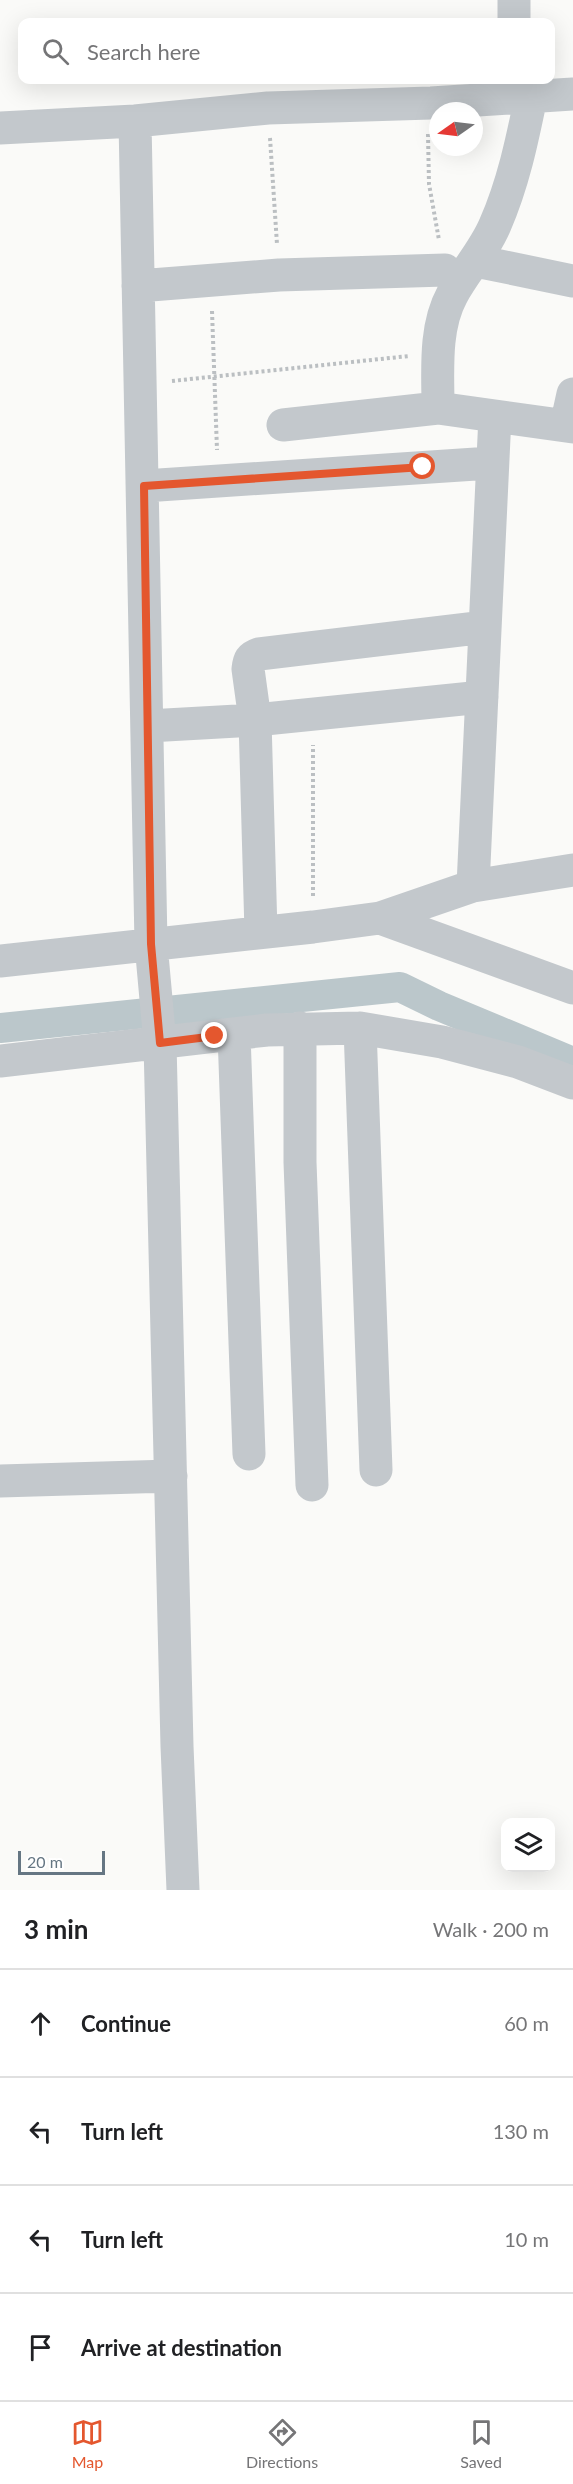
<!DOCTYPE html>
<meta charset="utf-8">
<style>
:root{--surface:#fff;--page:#f2f2f2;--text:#202124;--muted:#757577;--line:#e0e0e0;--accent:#e4572e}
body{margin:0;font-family:Lato,sans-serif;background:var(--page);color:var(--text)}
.controls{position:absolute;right:18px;bottom:18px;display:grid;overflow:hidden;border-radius:12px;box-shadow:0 6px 24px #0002}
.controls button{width:54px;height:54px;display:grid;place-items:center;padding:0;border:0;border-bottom:2px solid var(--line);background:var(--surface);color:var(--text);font:30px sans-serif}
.compass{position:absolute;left:429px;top:102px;width:54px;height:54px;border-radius:50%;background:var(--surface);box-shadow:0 6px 24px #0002;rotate:256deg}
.scale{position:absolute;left:18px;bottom:15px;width:87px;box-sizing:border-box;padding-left:6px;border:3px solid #657683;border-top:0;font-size:16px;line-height:21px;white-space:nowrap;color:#657683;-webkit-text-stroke:4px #fff;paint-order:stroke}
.stop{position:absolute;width:18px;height:18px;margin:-14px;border:4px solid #e4572e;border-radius:50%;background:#fff}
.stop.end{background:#e4572e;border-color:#fff;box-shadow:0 2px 6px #0008}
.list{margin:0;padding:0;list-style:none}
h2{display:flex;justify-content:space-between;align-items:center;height:78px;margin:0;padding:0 24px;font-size:26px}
h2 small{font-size:20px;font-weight:400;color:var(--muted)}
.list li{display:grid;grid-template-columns:39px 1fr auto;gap:18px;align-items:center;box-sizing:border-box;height:108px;padding:0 24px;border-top:2px solid var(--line)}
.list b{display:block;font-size:22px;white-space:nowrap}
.list em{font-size:20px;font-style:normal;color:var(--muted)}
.icon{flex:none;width:33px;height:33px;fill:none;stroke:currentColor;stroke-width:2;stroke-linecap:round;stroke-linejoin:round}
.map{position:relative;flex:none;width:573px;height:1890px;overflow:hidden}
.search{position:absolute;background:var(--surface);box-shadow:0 6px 24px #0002;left:18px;right:18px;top:18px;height:66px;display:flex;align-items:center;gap:15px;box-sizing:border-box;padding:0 21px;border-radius:12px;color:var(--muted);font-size:22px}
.sheet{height:510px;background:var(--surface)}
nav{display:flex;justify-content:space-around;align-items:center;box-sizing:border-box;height:84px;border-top:2px solid var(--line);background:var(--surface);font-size:16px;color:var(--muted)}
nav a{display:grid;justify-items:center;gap:3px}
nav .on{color:var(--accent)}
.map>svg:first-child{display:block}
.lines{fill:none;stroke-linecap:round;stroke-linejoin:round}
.canal{stroke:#bbc7cb;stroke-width:30}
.path{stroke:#bbbfc2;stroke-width:4;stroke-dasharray:3 3;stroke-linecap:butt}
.minor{stroke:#c3c8cc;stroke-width:33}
.route{stroke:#e4572e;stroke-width:8}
</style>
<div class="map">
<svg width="573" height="1890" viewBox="0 0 573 1890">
<rect width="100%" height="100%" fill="#fafaf8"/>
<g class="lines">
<path class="canal" d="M 0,1028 L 400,987 L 439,1006 L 573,1062"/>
<path class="path" d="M 428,134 L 429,184 L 439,240
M 270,138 L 277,244
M 212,311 L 217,450
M 172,381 L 409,356
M 313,896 L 313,745"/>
<path class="minor" d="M 514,0 L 514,22
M 135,121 L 151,944 L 160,1043 L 177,1746 L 183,1890
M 0,128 L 135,121 L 268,108 L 431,103 L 573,94
M 476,261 L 573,281
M 138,286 L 279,275 L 445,270
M 438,408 C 438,372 434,328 452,295 C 465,271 484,251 495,225 C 513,184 522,141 531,97
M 283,425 L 438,408 L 573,427
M 566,426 L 573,394
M 144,486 L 491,463
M 148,726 L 255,720 L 482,697
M 473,886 L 495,416
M 380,918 L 573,988
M 261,932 L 255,720 L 248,669 C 249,660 250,657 259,654 L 485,627
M 0,961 L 313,927 L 380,918 L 473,886 L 573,870
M 300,1028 L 300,1162 L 312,1485
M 360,1028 L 376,1470
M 234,1034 L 249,1454
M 0,1061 L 267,1030 L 360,1028 L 442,1042 L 518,1062 L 573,1083
M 0,1481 L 171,1476"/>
</g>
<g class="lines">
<path class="route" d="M 215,1036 L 160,1043 L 151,944 L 144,486 L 423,467"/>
</g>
</svg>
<div class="controls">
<button><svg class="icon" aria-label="layers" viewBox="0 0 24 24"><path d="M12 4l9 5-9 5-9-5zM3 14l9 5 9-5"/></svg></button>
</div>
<svg class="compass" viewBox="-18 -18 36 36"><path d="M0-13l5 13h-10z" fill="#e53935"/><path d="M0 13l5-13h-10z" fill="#757577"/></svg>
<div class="scale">20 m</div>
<div class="stop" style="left:423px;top:467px"></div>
<div class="stop end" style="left:215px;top:1036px"></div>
<div class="search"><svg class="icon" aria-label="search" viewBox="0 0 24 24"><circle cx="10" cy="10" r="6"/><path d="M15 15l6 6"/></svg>Search here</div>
</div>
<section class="sheet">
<h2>3 min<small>Walk · 200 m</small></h2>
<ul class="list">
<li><svg class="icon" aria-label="ahead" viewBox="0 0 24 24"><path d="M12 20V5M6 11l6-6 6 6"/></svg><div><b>Continue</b></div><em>60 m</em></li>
<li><svg class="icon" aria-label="left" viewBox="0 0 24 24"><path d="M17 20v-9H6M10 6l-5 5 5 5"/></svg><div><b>Turn left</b></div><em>130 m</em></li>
<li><svg class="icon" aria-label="left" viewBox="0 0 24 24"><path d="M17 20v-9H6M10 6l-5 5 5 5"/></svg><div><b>Turn left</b></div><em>10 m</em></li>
<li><svg class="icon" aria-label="arrive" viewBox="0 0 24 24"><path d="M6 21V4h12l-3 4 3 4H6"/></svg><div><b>Arrive at destination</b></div></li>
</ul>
</section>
<nav>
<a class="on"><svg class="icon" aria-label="map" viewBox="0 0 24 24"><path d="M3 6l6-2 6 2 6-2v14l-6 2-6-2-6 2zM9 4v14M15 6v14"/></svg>Map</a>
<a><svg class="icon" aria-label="directions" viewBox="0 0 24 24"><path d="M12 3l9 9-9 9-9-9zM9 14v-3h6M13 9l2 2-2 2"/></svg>Directions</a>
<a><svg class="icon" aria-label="saved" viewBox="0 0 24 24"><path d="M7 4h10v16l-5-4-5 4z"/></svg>Saved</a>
</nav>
